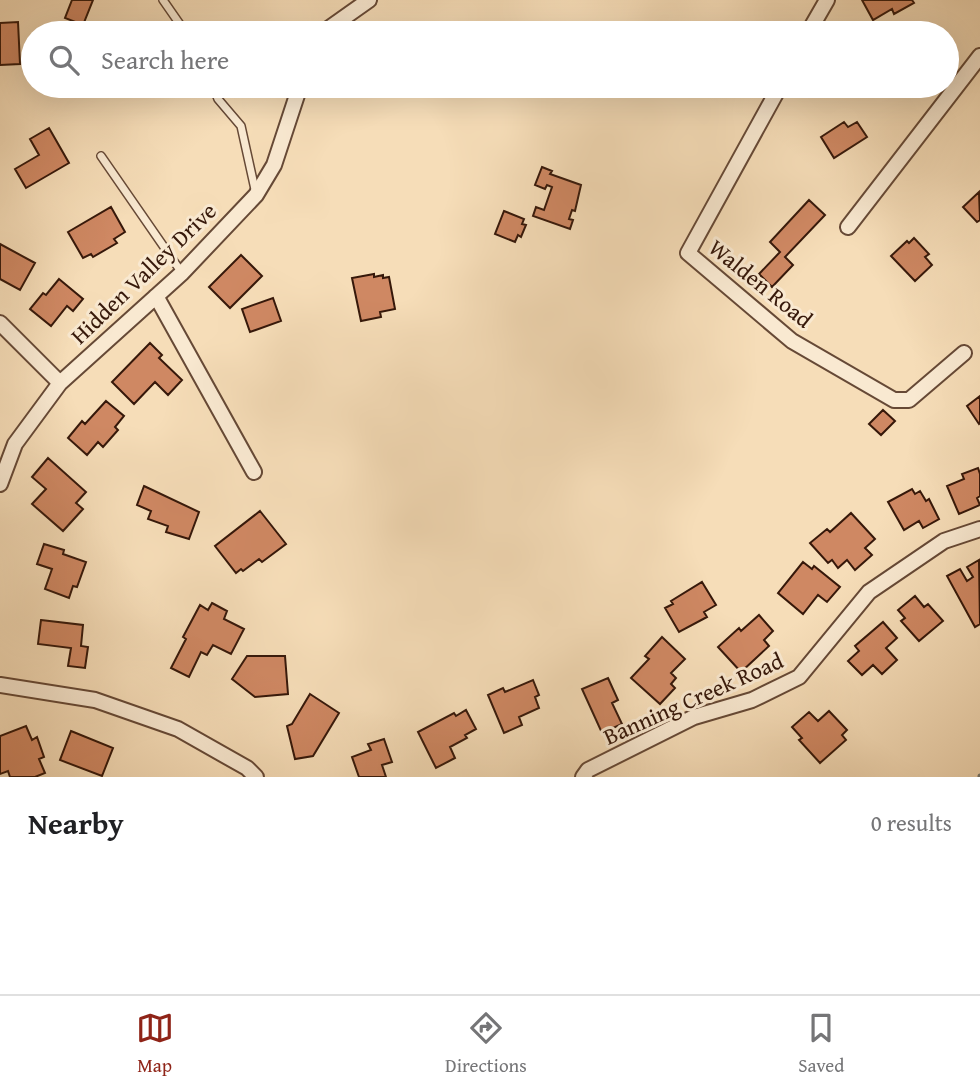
<!DOCTYPE html>
<style>
:root{--surface:#fff;--page:#f6f6f6;--text:#202124;--muted:#757577;--line:#e0e0e0;--accent:#8f2418}
body{margin:0;font-family:"Gentium Book Plus",serif;background:var(--page);color:var(--text)}
.list{margin:0;padding:0;list-style:none}
h2{display:flex;justify-content:space-between;align-items:center;height:91px;margin:0;padding:0 28px;font-size:30px}
h2 small{font-size:23px;font-weight:400;color:var(--muted)}
.icon{flex:none;width:38px;height:38px;fill:none;stroke:currentColor;stroke-width:2;stroke-linecap:round;stroke-linejoin:round}
.map{position:relative;flex:none;width:980px;height:777px;overflow:hidden}
.search{position:absolute;background:var(--surface);box-shadow:0 7px 28px #0002;left:21px;right:21px;top:21px;height:77px;display:flex;align-items:center;gap:18px;box-sizing:border-box;padding:0 24px;border-radius:38px;color:var(--muted);font-size:26px}
.sheet{height:217px;background:var(--surface)}
nav{display:flex;justify-content:space-around;align-items:center;box-sizing:border-box;height:98px;border-top:2px solid var(--line);background:var(--surface);font-size:19px;color:var(--muted)}
nav a{display:grid;justify-items:center;gap:4px}
nav .on{color:var(--accent)}
.map>svg:first-child{display:block}
.lines{fill:none;stroke-linecap:round;stroke-linejoin:round}
.stream{stroke:#747972;stroke-width:5}
.building{fill:#cf8863;stroke:#36180a;stroke-width:2}
.service-casing{stroke:#664936;stroke-width:10}
.minor-casing{stroke:#664936;stroke-width:18}
.service{stroke:#f9e9d1;stroke-width:7}
.minor{stroke:#f9e9d1;stroke-width:14}
.labels{text-anchor:middle;dominant-baseline:central;stroke-width:6;stroke-linejoin:round;paint-order:stroke}
.street-label{font-size:23px;fill:#36180a;stroke:#f9e9d1}
</style>
<div class="map">
<svg width="980" height="777" viewBox="0 0 980 777">
<rect width="100%" height="100%" fill="#f6ddb8"/>
<filter id="stains"><feTurbulence type="fractalNoise" baseFrequency=".00286" numOctaves="4"/><feColorMatrix values="0 0 0 0 .2 0 0 0 0 .09 0 0 0 0 .02 0 0 0 .5 -.17"/></filter>
<radialGradient id="worn" r=".72"><stop offset=".6" stop-color="#630" stop-opacity="0"/><stop offset="1" stop-color="#630" stop-opacity=".3"/></radialGradient>
<g class="lines">
<path class="stream" d="M 980,777 L 980,776"/>
</g>
<path class="building" d="M 72,0 L 93,0 L 83,25 L 65,18 Z
M 862,0 L 912,0 L 914,3 L 894,14 L 892,9 L 873,20 Z
M 18,22 L 20,64 L 0,65 L 0,23 Z
M 844,122 L 848,127 L 857,122 L 867,137 L 834,158 L 821,137 Z
M 49,128 L 69,163 L 26,188 L 15,169 L 39,155 L 30,139 Z
M 542,167 L 552,171 L 550,174 L 581,185 L 575,211 L 572,210 L 569,219 L 573,220 L 570,229 L 533,216 L 536,207 L 544,210 L 552,187 L 547,185 L 545,189 L 535,185 Z
M 979,192 L 980,220 L 977,222 L 963,207 Z
M 809,200 L 825,215 L 785,257 L 793,265 L 772,287 L 759,274 L 780,252 L 770,242 Z
M 111,207 L 125,232 L 114,239 L 117,243 L 93,257 L 91,254 L 83,258 L 68,232 Z
M 504,211 L 524,219 L 522,224 L 526,225 L 521,237 L 518,235 L 515,242 L 495,234 Z
M 914,238 L 929,254 L 925,257 L 932,265 L 915,281 L 891,256 L 907,241 L 909,243 Z
M 0,244 L 35,263 L 20,290 L 0,279 Z
M 241,255 L 262,276 L 230,308 L 209,287 Z
M 374,274 L 374,277 L 383,275 L 383,278 L 389,277 L 395,309 L 380,312 L 381,317 L 361,321 L 352,278 Z
M 59,279 L 83,299 L 73,311 L 67,306 L 51,326 L 30,309 L 43,293 L 46,295 Z
M 273,298 L 281,321 L 250,332 L 242,309 Z
M 150,343 L 162,355 L 159,358 L 182,380 L 168,395 L 155,382 L 134,404 L 112,382 Z
M 980,396 L 980,423 L 979,424 L 967,406 Z
M 106,401 L 124,416 L 115,427 L 118,430 L 103,447 L 98,442 L 87,455 L 68,438 L 82,421 L 85,424 Z
M 883,410 L 895,421 L 881,435 L 869,424 Z
M 48,458 L 86,492 L 76,503 L 83,509 L 63,531 L 32,504 L 46,489 L 32,477 Z
M 978,468 L 980,474 L 980,496 L 977,498 L 980,505 L 959,514 L 947,486 L 964,479 L 962,474 Z
M 144,486 L 199,512 L 189,539 L 166,532 L 168,526 L 148,519 L 151,511 L 137,505 Z
M 912,489 L 915,494 L 920,491 L 926,501 L 929,499 L 939,519 L 923,528 L 919,521 L 904,530 L 888,502 Z
M 260,511 L 286,544 L 262,562 L 259,559 L 243,571 L 241,569 L 236,573 L 215,546 Z
M 851,513 L 875,539 L 865,548 L 872,555 L 855,570 L 847,560 L 838,568 L 832,560 L 828,563 L 810,543 L 827,529 L 830,532 Z
M 44,544 L 64,550 L 63,554 L 86,562 L 77,587 L 73,586 L 69,598 L 45,589 L 52,569 L 37,564 Z
M 979,560 L 980,624 L 975,627 L 947,576 L 960,569 L 967,581 L 973,577 L 967,567 Z
M 803,562 L 812,569 L 814,566 L 840,587 L 827,602 L 818,595 L 803,614 L 778,593 Z
M 702,582 L 716,605 L 704,612 L 707,617 L 679,632 L 665,608 L 673,604 L 671,601 Z
M 915,596 L 924,607 L 928,604 L 943,621 L 919,641 L 901,621 L 905,618 L 898,610 Z
M 212,603 L 227,611 L 224,619 L 244,629 L 231,654 L 213,645 L 207,655 L 201,652 L 189,677 L 171,668 L 186,639 L 183,637 L 200,605 L 208,610 Z
M 759,615 L 773,631 L 764,640 L 769,646 L 741,672 L 718,647 L 739,628 L 741,631 Z
M 41,620 L 83,625 L 81,646 L 88,647 L 85,668 L 68,666 L 71,648 L 38,644 Z
M 883,622 L 897,638 L 886,648 L 897,660 L 882,674 L 873,665 L 862,675 L 848,661 L 859,651 L 855,646 Z
M 662,637 L 685,659 L 671,673 L 676,678 L 671,684 L 675,688 L 660,704 L 631,678 L 649,659 L 645,656 Z
M 247,656 L 285,656 L 288,694 L 255,697 L 232,679 Z
M 608,678 L 618,700 L 612,703 L 622,724 L 602,733 L 582,689 Z
M 533,680 L 539,695 L 535,697 L 539,708 L 519,717 L 522,725 L 504,733 L 488,695 L 503,688 L 505,692 Z
M 310,694 L 339,713 L 313,756 L 295,759 L 287,726 L 292,724 Z
M 466,710 L 476,729 L 465,735 L 467,738 L 450,747 L 455,758 L 436,768 L 418,732 L 454,713 L 456,716 Z
M 829,711 L 847,730 L 842,735 L 846,740 L 820,763 L 799,740 L 802,738 L 792,727 L 809,712 L 818,721 Z
M 26,726 L 32,740 L 37,737 L 44,757 L 39,759 L 45,773 L 35,777 L 10,777 L 8,771 L 0,774 L 0,736 Z
M 71,731 L 113,748 L 102,776 L 60,760 Z
M 384,739 L 392,762 L 382,765 L 386,777 L 359,777 L 352,757 L 371,750 L 368,744 Z"/>
<g class="lines">
<g class="service-casing">
<path id="service" d="M 163,0 L 186,33
M 213,86 L 218,99 L 241,126 L 256,194
M 101,156 L 182,273"/>
</g>
<g class="minor-casing">
<path id="minor" d="M 326,33 L 328,29 L 369,0
M 808,33 L 827,0
M 780,86 L 688,253 L 792,341 L 894,400 L 909,400 L 964,353
M 848,227 L 980,56
M 156,296 L 254,472
M 0,323 L 60,383
M 0,484 L 15,444 L 60,383 L 182,273 L 256,195 L 274,165 L 300,86
M 0,685 L 95,700 L 178,729 L 247,768 L 256,777
M 583,777 L 588,770 L 694,717 L 752,700 L 799,677 L 869,592 L 944,541 L 980,529"/>
</g>
<use href="#service" class="service"/>
<use href="#minor" class="minor"/>
</g>
<g class="labels">
<g class="street-label">
<text transform="translate(143 273) rotate(-44)">Hidden Valley Drive</text>
<text transform="translate(761 283) rotate(39)">Walden Road</text>
<text transform="translate(693 698) rotate(-24)">Banning Creek Road</text>
</g>
</g>
<rect width="100%" height="100%" filter="url(#stains)"/>
<rect width="100%" height="100%" fill="url(#worn)"/>
</svg>
<div class="search"><svg class="icon" aria-label="search" viewBox="0 0 24 24"><circle cx="10" cy="10" r="6"/><path d="M15 15l6 6"/></svg>Search here</div>
</div>
<section class="sheet">
<h2>Nearby<small>0 results</small></h2>
<ul class="list">
</ul>
</section>
<nav>
<a class="on"><svg class="icon" aria-label="map" viewBox="0 0 24 24"><path d="M3 6l6-2 6 2 6-2v14l-6 2-6-2-6 2zM9 4v14M15 6v14"/></svg>Map</a>
<a><svg class="icon" aria-label="directions" viewBox="0 0 24 24"><path d="M12 3l9 9-9 9-9-9zM9 14v-3h6M13 9l2 2-2 2"/></svg>Directions</a>
<a><svg class="icon" aria-label="saved" viewBox="0 0 24 24"><path d="M7 4h10v16l-5-4-5 4z"/></svg>Saved</a>
</nav>
